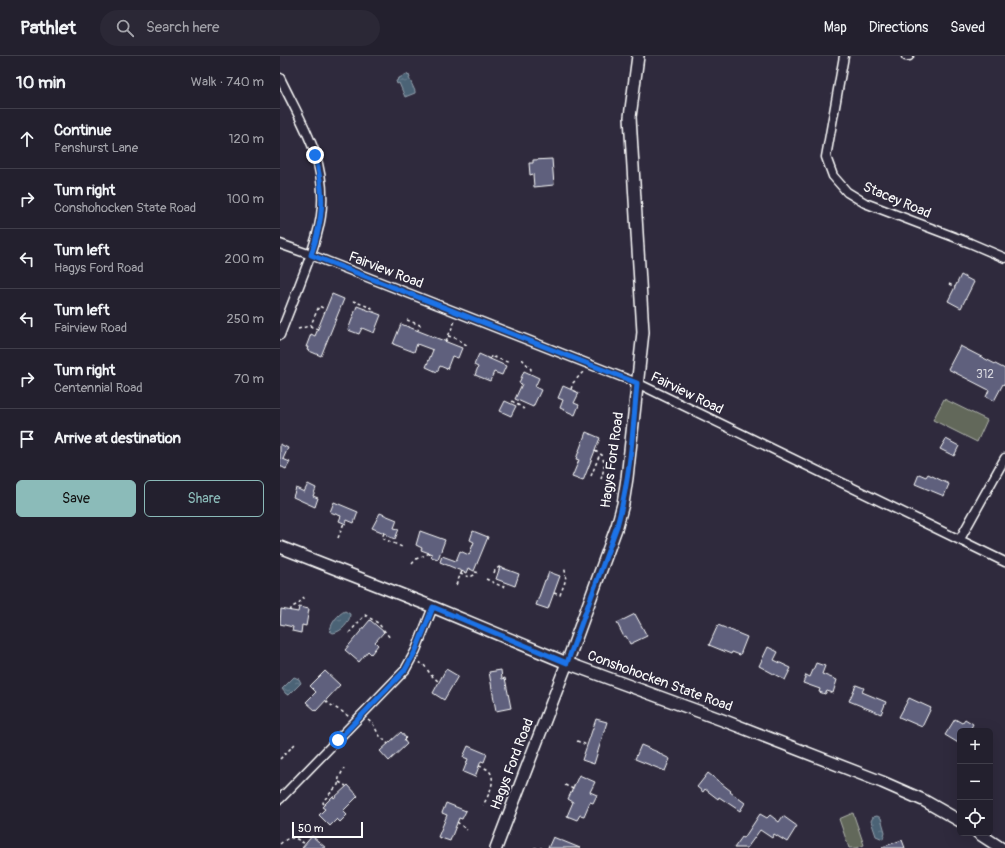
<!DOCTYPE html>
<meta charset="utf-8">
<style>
:root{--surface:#23202e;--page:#2b2836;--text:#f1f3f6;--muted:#a3a3aa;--line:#403e4a;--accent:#8bbbb9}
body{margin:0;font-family:Pangolin,sans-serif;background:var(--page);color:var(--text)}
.controls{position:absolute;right:12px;bottom:12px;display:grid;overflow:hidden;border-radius:6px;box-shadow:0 4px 16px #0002}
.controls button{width:36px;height:36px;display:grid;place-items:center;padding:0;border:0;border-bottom:1px solid var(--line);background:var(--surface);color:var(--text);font:20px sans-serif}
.scale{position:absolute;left:12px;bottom:10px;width:71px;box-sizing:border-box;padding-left:4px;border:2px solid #fff;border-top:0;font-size:11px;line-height:14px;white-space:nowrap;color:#fff;-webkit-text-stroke:3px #2f2a3d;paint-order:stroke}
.stop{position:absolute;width:12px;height:12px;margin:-9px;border:3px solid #1a73e8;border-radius:50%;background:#fff}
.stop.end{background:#1a73e8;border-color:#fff;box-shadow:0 1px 4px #0008}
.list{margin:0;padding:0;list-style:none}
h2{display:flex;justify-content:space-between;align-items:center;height:52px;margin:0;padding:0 16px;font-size:17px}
h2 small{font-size:13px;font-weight:400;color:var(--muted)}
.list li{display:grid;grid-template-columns:26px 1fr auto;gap:12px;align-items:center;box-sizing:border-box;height:60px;padding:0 16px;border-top:1px solid var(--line)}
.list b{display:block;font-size:15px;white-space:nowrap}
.list p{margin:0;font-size:13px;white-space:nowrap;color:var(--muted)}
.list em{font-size:13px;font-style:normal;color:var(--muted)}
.actions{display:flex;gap:8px;padding:12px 16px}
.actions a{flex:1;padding:9px 0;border:1px solid var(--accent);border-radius:6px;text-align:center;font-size:14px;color:var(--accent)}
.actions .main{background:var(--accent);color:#111}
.icon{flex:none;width:22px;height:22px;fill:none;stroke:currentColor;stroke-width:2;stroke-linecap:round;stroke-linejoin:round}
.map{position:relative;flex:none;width:725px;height:792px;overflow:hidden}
header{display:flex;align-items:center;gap:24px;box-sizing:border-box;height:56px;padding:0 20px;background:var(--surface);border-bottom:1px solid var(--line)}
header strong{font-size:19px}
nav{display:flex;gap:22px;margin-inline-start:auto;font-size:14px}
.search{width:280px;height:36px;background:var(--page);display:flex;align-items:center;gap:10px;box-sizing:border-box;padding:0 14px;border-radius:22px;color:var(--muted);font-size:15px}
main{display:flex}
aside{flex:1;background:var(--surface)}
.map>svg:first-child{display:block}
.grass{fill:#62685a;stroke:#b0b4ac}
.water{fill:url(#water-ripples);stroke:#94a1ad}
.building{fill:#5e607d;stroke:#fff}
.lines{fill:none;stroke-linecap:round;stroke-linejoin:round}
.street-casing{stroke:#fff;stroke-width:11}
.secondary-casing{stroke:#fff;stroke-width:14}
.path{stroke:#fff;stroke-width:1.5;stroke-dasharray:3 3;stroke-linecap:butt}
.street{stroke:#2f2a3d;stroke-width:8}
.secondary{stroke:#2f2a3d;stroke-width:11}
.route{stroke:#1a73e8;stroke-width:5}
.labels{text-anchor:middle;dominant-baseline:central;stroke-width:3.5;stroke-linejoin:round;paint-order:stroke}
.number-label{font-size:12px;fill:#d7d7de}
.street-label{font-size:14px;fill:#fff;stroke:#2f2a3d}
</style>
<header>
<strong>Pathlet</strong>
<div class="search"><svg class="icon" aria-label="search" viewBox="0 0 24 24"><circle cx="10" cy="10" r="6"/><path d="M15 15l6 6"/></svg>Search here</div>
<nav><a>Map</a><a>Directions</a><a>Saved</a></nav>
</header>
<main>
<aside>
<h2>10 min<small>Walk · 740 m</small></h2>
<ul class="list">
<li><svg class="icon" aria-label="ahead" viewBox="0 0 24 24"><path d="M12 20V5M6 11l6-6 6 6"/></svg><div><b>Continue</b><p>Penshurst Lane</p></div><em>120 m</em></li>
<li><svg class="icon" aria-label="right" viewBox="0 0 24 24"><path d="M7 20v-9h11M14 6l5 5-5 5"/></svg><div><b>Turn right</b><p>Conshohocken State Road</p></div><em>100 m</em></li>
<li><svg class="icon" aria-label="left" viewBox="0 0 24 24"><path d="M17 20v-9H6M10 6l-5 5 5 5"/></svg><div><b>Turn left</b><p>Hagys Ford Road</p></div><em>200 m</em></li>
<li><svg class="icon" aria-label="left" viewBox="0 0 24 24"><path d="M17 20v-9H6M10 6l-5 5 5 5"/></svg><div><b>Turn left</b><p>Fairview Road</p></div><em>250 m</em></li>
<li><svg class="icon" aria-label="right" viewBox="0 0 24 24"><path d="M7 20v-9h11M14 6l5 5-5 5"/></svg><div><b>Turn right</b><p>Centennial Road</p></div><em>70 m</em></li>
<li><svg class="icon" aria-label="arrive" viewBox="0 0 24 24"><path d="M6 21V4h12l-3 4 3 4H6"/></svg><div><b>Arrive at destination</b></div></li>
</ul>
<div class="actions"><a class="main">Save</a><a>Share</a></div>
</aside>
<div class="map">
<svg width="725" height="792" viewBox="0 0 725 792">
<defs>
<pattern id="water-ripples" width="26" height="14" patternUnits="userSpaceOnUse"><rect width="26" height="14" fill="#4c6376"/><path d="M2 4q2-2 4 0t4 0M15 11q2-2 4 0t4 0" fill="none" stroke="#677a8b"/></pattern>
</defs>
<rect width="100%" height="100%" fill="#2f2a3d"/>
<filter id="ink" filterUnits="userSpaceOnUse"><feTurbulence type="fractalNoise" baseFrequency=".025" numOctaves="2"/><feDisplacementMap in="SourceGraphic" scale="8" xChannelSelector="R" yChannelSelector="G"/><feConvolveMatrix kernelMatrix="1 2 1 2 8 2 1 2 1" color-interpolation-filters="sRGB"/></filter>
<g filter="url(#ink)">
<path class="grass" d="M 664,343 L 707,364 L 697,386 L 653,364 Z
M 573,757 L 584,789 L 577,792 L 569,792 L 559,763 Z"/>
<path class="water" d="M 127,18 L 128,20 L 129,19 L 130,22 L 129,22 L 135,35 L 135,37 L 125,41 L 119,27 L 117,28 L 116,25 L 118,24 L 117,23 Z
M 65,555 L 70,558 C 70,567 61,576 53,577 L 50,575 C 51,567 58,558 65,555 Z
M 14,621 L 19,623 L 21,627 L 9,639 L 6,638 L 2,633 Z
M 597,760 L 601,762 L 605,776 L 603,783 L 596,780 L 591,765 L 593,761 Z"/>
<path class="building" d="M 272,103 L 274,129 L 254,131 L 253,118 L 250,119 L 249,107 L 253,107 L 253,104 Z
M 681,219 L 694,226 L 681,252 L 668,245 Z
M 52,238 L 64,243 L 41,300 L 27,294 L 28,291 L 26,291 L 31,278 L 35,280 Z
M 77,250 L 101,259 L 94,277 L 82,272 L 79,278 L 68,274 Z
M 121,268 L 182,292 L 178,302 L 172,300 L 167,313 L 160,310 L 157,316 L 146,311 L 153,294 L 137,288 L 134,296 L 113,288 Z
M 680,290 L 725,313 L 725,329 L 723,328 L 714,345 L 706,341 L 709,334 L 668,313 Z
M 199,298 L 226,310 L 222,319 L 214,316 L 210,325 L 195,319 L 198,311 L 194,309 Z
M 244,315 L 259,322 L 255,331 L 261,334 L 253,351 L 235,343 L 242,328 L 239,327 Z
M 283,330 L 299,337 L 294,347 L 299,349 L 295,359 L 280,352 L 283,344 L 278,342 Z
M 225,345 L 236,350 L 231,360 L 220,355 Z
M 306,376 L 320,382 L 303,425 L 292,421 L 299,404 L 296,403 Z
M 666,383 L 679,390 L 674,400 L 660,393 Z
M 0,388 L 8,392 L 3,403 L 10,406 L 6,413 L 0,410 Z
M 639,418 L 646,421 L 648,418 L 669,428 L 664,440 L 635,428 Z
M 28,428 L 36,432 L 33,440 L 38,442 L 35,451 L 13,441 L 16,432 L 24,436 Z
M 54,446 L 78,456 L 74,467 L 67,464 L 66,468 L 59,465 L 61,460 L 50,456 Z
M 100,457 L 117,464 L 114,472 L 119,473 L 115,483 L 107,480 L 107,478 L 92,472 Z
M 140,475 L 165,484 L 158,503 L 151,501 L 152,498 L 141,494 L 142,492 L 136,489 Z
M 193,475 L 208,481 L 194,515 L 188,512 L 186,517 L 160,506 L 162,500 L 176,505 L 180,495 L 189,499 L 194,486 L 190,484 Z
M 220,511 L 239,518 L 235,530 L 216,523 Z
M 269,516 L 280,520 L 268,553 L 256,549 L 265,524 L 266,524 Z
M 19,551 L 29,553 L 26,570 L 22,569 L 21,577 L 12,575 L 13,571 L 0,568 L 1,553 L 18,556 Z
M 355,558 L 367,580 L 350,588 L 346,580 L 344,581 L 337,567 Z
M 90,564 L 104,576 L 95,586 L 98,589 L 91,598 L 88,595 L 79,606 L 65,594 Z
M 438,569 L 467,581 L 460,599 L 452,596 L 451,598 L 429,589 Z
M 488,591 L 498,596 L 494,604 L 511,612 L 505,624 L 479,610 Z
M 536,607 L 545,610 L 542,618 L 557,624 L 553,637 L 547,635 L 545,638 L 539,636 L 540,633 L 523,627 L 526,619 L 530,621 Z
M 166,613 L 178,620 L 164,644 L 153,637 Z
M 221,614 L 222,623 L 225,622 L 231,652 L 216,655 L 209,616 Z
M 45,615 L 60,629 L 36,655 L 26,646 L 36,636 L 30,630 Z
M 576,629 L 584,632 L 582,636 L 606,646 L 601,658 L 569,645 Z
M 629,642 L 651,652 L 642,671 L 619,661 Z
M 316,663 L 327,666 L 314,708 L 302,704 Z
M 675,663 L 682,667 L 685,663 L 693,668 L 691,672 L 696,675 L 680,675 L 680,688 L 665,679 Z
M 121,676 L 126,682 L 124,684 L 127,688 L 109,705 L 100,695 Z
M 361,689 L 380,697 L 380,698 L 390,703 L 385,715 L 355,703 Z
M 188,690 L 207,698 L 204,706 L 201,705 L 195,721 L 183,716 L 188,703 L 183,701 Z
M 428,717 L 451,735 L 450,736 L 465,747 L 460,755 L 439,741 L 438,743 L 425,733 L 423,736 L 417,731 Z
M 299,719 L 315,726 L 310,736 L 317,739 L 313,747 L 310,746 L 304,760 L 300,759 L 297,764 L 287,760 L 293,746 L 288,743 Z
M 68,729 L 78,740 L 63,755 L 67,759 L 60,766 L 57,763 L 50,770 L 39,759 L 45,753 L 42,751 L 53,740 L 54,742 Z
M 166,747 L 186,755 L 182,763 L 179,762 L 170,785 L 158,781 L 167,759 L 162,757 Z
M 480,758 L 487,762 L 490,759 L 499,766 L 503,760 L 517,770 L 507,786 L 494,778 L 492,782 L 480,774 L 467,792 L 454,792 L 462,781 L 464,782 Z
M 32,780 L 46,792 L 22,792 Z
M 273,781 L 300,792 L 268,792 Z
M 622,784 L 625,792 L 602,792 L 602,791 Z"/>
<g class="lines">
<g class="street-casing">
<path id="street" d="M 564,0 L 546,101 L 553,120 L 567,136 L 585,147 L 690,187 L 725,202
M 626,0 L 629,0
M 0,22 C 12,47 26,71 35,97 C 50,145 40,177 22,222 C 15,241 7,260 0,279
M 0,188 L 31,199 L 357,327 L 725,506
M 680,483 L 725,402
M 0,743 L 125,614 L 136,594 L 153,551"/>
</g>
<g class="secondary-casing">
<path id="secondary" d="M 0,491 L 148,549 L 287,607 L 445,665 L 602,726 L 643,744 L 680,765
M 698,777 L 721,792
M 216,792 L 287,607 L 337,470 L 343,448 L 347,422 L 363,276 L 350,61 L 358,0"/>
</g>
<path class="path" d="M 669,228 L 675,231
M 73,245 L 92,252 L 94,256
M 127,264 L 140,269 L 138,274
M 30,271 L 39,250 L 45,253
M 18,273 L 29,270 L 38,273
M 168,280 L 176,282 L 188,290
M 166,285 L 175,265
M 210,303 L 211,300 L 230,307
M 242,303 L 251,313 L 250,318
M 291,333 L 293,327 L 303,316
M 232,345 L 244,353
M 315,395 L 322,399 C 325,408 324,414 321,423
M 311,420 L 320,398
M 104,477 L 102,482 L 122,491
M 58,482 L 64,467
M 132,508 L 136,503 L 150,497
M 214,517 L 215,514 L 219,511 L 227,513
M 180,518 L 190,521 L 194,519 L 195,516 L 200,517
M 206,523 L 223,531 L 225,527
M 176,529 L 182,515
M 274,537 L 280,539 C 284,528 288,523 284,511
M 10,555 L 12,551 L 18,548 L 24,541
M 69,577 L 85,559 L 98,567 L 111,583
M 139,606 L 144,609 L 151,619 L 159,626
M 46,645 C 53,652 62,654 69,661
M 88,664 L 93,668 L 99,679 L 108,688
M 297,685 L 307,689
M 0,703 L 17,686
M 199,710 C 202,711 206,712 208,714 C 218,722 208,741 203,749
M 59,726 L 66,730
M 285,729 L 293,733
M 44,748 L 43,747 L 44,744 L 58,729 L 59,722 L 64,712
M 177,766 L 187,774
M 0,788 C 10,779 15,781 25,788
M 254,792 L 262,792"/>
<use href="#street" class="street"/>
<use href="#secondary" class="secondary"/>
</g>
</g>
<g class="lines" filter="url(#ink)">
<path class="route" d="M 35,99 C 45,138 44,161 31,199 L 357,327 C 353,375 350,423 337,470 L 287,607 L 153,551 L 136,594 L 125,614 L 58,684"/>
</g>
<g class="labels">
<g class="number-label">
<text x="705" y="318">312</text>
</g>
<g class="street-label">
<text transform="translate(617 144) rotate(23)">Stacey Road</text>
<text transform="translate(106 214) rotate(21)">Fairview Road</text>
<text transform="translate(407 337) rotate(26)">Fairview Road</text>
<text transform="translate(332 404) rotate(-82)">Hagys Ford Road</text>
<text transform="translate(380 625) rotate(20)">Conshohocken State Road</text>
<text transform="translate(232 708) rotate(-69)">Hagys Ford Road</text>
</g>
</g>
</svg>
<div class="controls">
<button>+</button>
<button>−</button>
<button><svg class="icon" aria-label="locate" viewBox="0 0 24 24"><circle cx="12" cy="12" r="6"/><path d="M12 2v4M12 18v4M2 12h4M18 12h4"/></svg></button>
</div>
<div class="scale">50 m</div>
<div class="stop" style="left:58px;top:684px"></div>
<div class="stop end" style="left:35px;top:99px"></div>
</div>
</main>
